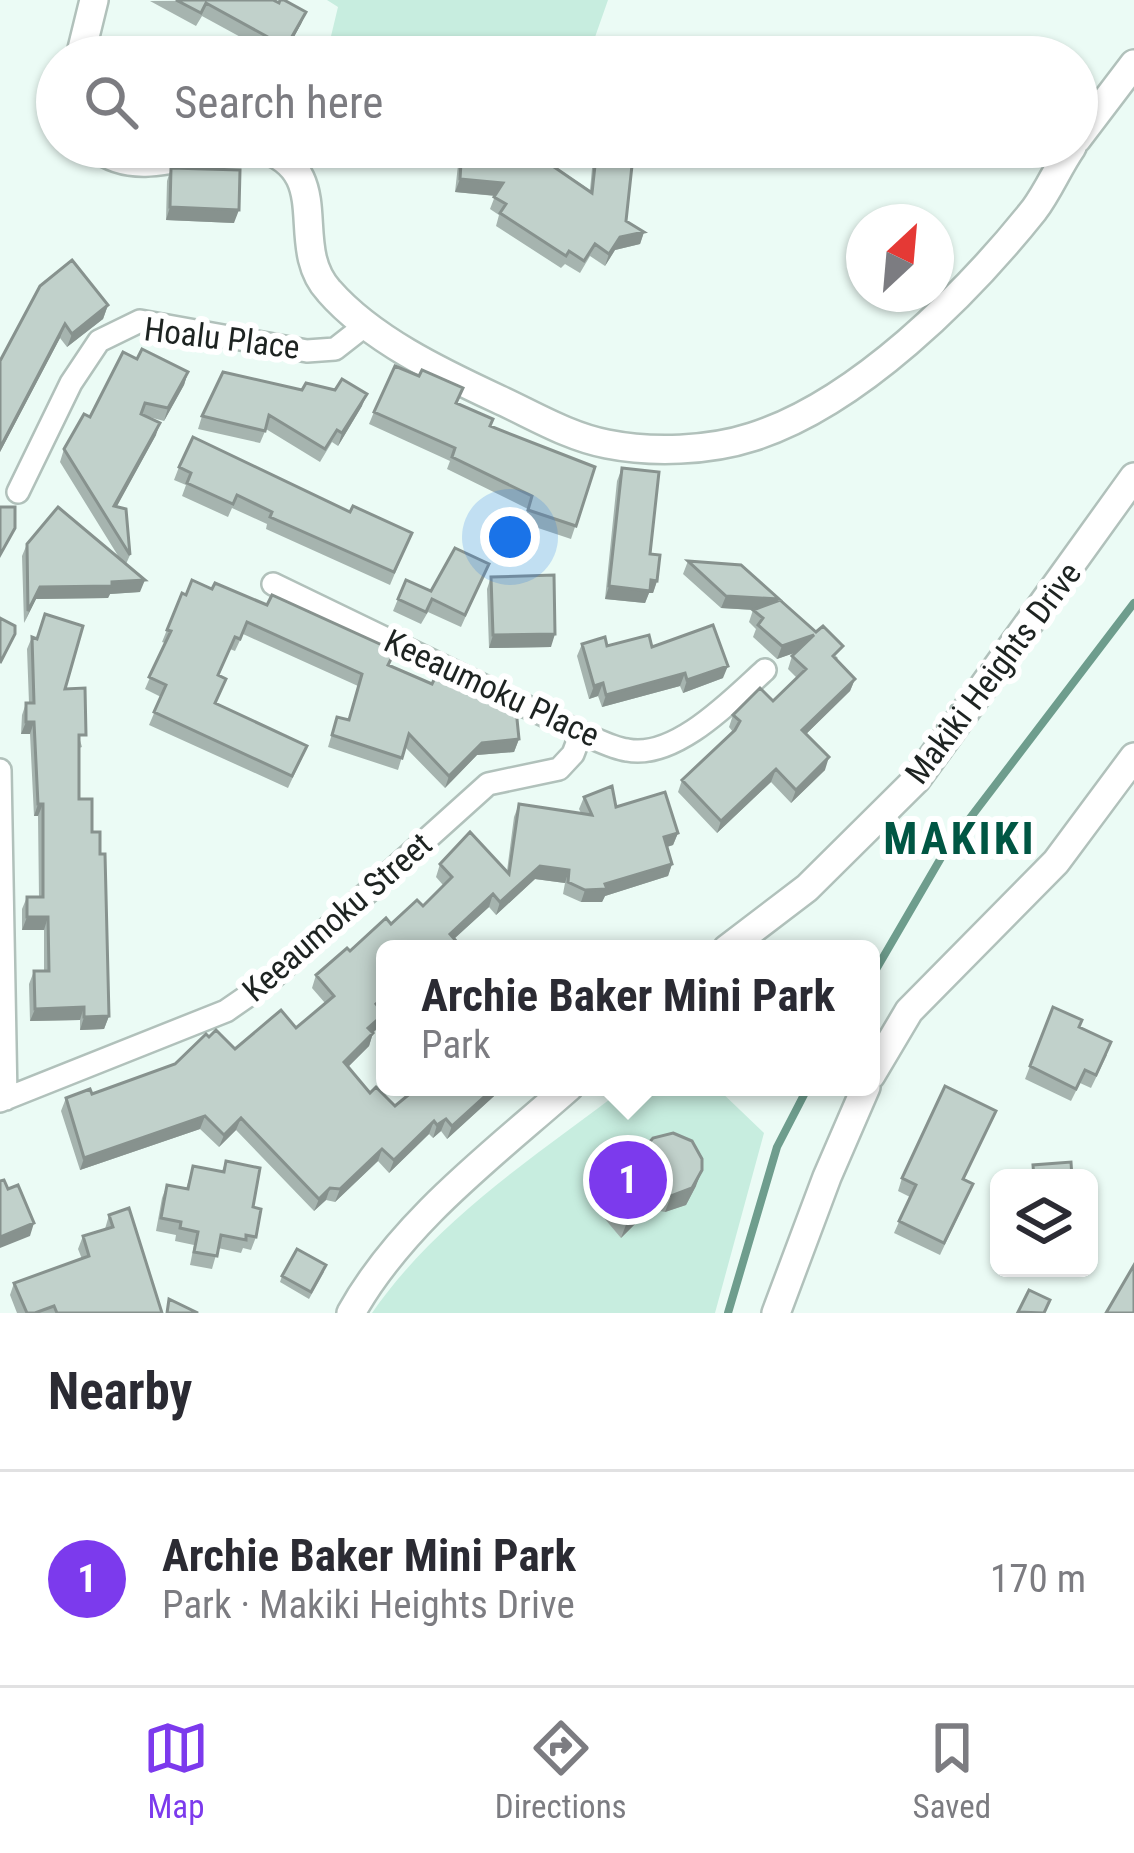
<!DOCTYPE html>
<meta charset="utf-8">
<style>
:root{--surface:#fff;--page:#f7f7f7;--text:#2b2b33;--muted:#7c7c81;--line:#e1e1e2;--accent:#7c3aed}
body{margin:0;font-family:"Roboto Condensed",sans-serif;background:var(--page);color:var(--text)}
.controls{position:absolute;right:36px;bottom:36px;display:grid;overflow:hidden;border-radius:18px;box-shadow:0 3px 9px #0004}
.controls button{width:108px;height:108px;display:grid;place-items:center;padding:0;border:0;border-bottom:3px solid var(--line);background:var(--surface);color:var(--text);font:60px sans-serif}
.compass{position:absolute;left:846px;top:204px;width:108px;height:108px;border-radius:50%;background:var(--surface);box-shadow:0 3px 9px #0004;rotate:26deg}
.you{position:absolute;left:510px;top:537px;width:42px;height:42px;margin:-30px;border:9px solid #fff;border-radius:50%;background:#1a73e8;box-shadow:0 0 0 18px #1a73e833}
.badge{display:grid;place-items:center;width:78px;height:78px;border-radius:50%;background:var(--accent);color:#fff;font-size:39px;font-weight:700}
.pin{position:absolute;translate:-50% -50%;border:6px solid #fff;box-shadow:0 3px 12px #0006}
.popup{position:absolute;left:376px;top:940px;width:504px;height:156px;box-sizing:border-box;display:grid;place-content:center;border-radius:18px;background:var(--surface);filter:drop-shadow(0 3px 9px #0005);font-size:39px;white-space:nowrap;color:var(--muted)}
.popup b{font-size:45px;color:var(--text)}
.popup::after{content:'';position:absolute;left:50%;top:100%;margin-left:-24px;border:24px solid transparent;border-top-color:var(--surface)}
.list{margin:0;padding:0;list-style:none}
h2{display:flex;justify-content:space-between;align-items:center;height:156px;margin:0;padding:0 48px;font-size:51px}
h2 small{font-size:39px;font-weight:400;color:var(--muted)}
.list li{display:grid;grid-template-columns:78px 1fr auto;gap:36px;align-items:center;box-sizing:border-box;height:216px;padding:0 48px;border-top:3px solid var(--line)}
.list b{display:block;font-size:45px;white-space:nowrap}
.list p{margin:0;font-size:39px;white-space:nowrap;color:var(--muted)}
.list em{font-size:39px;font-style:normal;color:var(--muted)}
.icon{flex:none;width:66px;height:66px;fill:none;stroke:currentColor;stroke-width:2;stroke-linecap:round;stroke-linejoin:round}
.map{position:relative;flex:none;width:1134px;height:1313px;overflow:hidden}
.search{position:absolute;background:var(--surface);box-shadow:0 3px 9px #0004;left:36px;right:36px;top:36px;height:132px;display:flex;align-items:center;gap:30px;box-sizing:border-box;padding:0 42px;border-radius:66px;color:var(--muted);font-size:45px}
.sheet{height:372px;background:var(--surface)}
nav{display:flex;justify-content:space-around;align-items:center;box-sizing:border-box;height:168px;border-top:3px solid var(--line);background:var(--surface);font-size:33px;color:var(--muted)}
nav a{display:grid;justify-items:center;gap:6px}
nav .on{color:var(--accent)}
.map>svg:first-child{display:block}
.green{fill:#c7eddf}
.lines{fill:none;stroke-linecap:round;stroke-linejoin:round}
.stream{stroke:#6e9d8d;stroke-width:8}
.street-casing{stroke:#b1c1bb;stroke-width:26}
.secondary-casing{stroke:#b1c1bb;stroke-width:32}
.street{stroke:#fff;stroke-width:21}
.secondary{stroke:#fff;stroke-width:27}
.wall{fill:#a6b4af}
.shaded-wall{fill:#87928e}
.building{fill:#c1d1cb;stroke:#87928e;stroke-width:3}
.labels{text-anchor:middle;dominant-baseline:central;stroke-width:12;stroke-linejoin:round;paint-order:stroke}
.street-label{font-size:33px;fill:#1d2321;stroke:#fff}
.district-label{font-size:45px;font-weight:bold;letter-spacing:3px;fill:#005643;stroke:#fff}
</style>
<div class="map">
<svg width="1134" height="1313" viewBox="0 0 1134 1313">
<rect width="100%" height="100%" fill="#ebfbf5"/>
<path class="green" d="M 327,0 L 608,0 L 588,57 L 326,57 L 338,7 Z
M 626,1087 L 716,1087 L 764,1133 L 715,1313 L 372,1313 C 438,1218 536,1156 626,1087 Z"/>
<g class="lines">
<path class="stream" d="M 871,978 L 945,851 L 1134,603
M 728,1313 L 777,1147 L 808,1087"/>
<g class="street-casing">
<path id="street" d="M 18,492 L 71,383 L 99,341 L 140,321 L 307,351 L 335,349 L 367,324
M 273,584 L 581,733 C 596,739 612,748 627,750 C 675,760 733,699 765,670
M 0,770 L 6,1099
M 0,1101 L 226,1011 L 268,982 L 488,784 L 559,769 L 573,754 L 581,733"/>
</g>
<g class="secondary-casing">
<path id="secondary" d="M 80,57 L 94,0
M 1077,139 L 1134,64
M 97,147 C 134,178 189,153 232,147
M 259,147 C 338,171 286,244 329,291 C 371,339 440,372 498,399 C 533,415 569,437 607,444 C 652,453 709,451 752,437 C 857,404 967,294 1034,210 C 1049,190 1058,167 1072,147
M 727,949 L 807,888 L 916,780 L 1134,477
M 871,1075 L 909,1011 L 1056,862 L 1134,757
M 351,1313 C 401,1223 493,1154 569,1087
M 776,1313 L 827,1177 L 866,1087"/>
</g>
<use href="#street" class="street"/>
<use href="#secondary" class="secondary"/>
</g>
<path class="wall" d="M 273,0 L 306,12 L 301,24 L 283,57 L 277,57 L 202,16 L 196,26 L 150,1 Z
M 460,147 L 525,147 L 590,190 L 594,147 L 634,147 L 626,221 L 644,232 L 640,244 L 615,250 L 605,266 L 590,256 L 580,273 L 565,264 L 561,268 L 496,226 L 499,215 L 490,209 L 495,196 L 455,192 Z
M 171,168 L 234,223 L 166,220 L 167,181 Z
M 40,286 L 108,305 L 103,319 L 67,347 L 60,338 L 0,452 L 0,361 Z
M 188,372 L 184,385 L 164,421 L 149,417 L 156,435 L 116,507 L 130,555 L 126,564 L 140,592 L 110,594 L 108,598 L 36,599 L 24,623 L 22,556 L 27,544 L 120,559 L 60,462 L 64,449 L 90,417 Z
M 457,403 L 490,426 L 595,467 L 571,539 L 523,523 L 528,509 L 447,469 L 450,461 L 369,424 L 374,412 Z
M 362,406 L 338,446 L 332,442 L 320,462 L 266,429 L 260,443 L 198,429 L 202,416 Z
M 179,467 L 350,512 L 412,533 L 390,585 L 266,529 L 267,524 L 232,508 L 228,517 L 182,496 L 186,485 L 174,480 Z
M 622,468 L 650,554 L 657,581 L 653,593 L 649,593 L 645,603 L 605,599 L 617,481 Z
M 688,561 L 778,601 L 838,658 L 836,660 L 855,679 L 850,691 L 806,734 L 825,770 L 791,803 L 771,782 L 717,833 L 678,792 L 682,780 L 733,732 L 729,727 L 733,715 L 773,701 L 797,678 L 788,669 L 792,656 L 796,652 L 777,659 L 753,637 L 756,629 L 749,622 L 753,610 L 721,608 L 683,574 Z
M 489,564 L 461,627 L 428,612 L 421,624 L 393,611 L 398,599 L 431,591 Z
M 491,577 L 551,647 L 489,648 L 487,589 Z
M 182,593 L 389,665 L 432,684 L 511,710 L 519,739 L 514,752 L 477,755 L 445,788 L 405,747 L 398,770 L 328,747 L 337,717 L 348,720 L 358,686 L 243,634 L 235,651 L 230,649 L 219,675 L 216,704 L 302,758 L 288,788 L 149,725 L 161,697 L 145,689 L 165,643 L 162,642 Z
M 32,637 L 65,689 L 82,747 L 79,748 L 79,799 L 92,832 L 109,1016 L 104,1029 L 80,1030 L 80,1020 L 30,1021 L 29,984 L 34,971 L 44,971 L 44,930 L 22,930 L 22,909 L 27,897 L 39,897 L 38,816 L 34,816 L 30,734 L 21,734 L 22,715 L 26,703 L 29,703 L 27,649 Z
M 582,644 L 652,647 L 723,678 L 683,693 L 680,686 L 602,707 L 598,696 L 589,699 L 577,656 Z
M 584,797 L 616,807 L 678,833 L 673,845 L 667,847 L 672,864 L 668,876 L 605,896 L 602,902 L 581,902 L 563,894 L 565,883 L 535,879 L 496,915 L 489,907 L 454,939 L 385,949 L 380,1026 L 373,1033 L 369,1046 L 348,1067 L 370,1093 L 395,1106 L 504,1087 L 447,1139 L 441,1131 L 433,1138 L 429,1134 L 389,1173 L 378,1161 L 335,1202 L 326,1200 L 314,1211 L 236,1130 L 219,1147 L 200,1129 L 80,1170 L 61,1111 L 66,1098 L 92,1094 L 175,1064 L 209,1037 L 235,1049 L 296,1028 L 325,1003 L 312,988 L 316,975 L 391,924 L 423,906 L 443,885 L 436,877 L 440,864 L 507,871 L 514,817 L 519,804 L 581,813 L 579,809 Z
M 1053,1007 L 1080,1027 L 1107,1055 L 1091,1088 L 1080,1083 L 1071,1101 L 1025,1079 Z
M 996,1111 L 964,1179 L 968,1196 L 940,1255 L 894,1233 L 910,1197 L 898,1191 L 902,1178 Z
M 647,1145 L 696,1186 L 686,1205 L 665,1212 L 650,1209 L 621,1238 L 599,1212 L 605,1196 L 632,1194 Z
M 226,1161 L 253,1207 L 256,1237 L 251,1250 L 243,1248 L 241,1253 L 218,1248 L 212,1269 L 190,1265 L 194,1245 L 175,1241 L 176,1235 L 156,1231 L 162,1198 L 167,1185 L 186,1189 L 193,1166 L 222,1171 Z
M 109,1215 L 162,1313 L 17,1313 L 10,1295 L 14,1283 L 82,1259 L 78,1249 L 83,1236 L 105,1229 Z
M 324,1272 L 309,1299 L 280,1282 L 282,1276 Z"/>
<path class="shaded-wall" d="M 306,12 L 301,24 L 283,57 L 286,47 Z
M 460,179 L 503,183 L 498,196 L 455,192 Z
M 170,207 L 239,210 L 234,223 L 166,220 Z
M 644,232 L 640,244 L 615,250 L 605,266 L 609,254 L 620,237 Z
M 108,305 L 103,319 L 67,347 L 72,334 Z
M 65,324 L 60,338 L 0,452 L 0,448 Z
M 188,372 L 184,385 L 164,421 L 168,408 Z
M 367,394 L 362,406 L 338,446 L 342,433 Z
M 160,423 L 156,435 L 110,519 L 114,506 Z
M 145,580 L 140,592 L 110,594 L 108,598 L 36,599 L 24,623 L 40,587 Z
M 651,580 L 657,581 L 653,593 L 649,593 L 645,603 L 605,599 L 609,586 Z
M 726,596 L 779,599 L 774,611 L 721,608 Z
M 555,634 L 551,647 L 489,648 L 493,635 Z
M 814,635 L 809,648 L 777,659 L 782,646 Z
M 728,666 L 723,678 L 683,693 L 687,680 Z
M 685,673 L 680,686 L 602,707 L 606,695 Z
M 855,679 L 850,691 L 797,743 L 802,730 Z
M 603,683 L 598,696 L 589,699 L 594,686 Z
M 26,722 L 34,722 L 30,734 L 21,734 Z
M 519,739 L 514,752 L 477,755 L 445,788 L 449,776 L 482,743 Z
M 829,757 L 825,770 L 791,803 L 796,790 Z
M 776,769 L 771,782 L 717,833 L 721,821 Z
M 38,804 L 43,804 L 38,816 L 34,816 Z
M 678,833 L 673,845 L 660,849 L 664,837 Z
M 672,864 L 668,876 L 605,896 L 602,902 L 581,902 L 585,890 Z
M 540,866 L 569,870 L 565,883 L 535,879 L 496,915 L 500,902 Z
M 493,894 L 489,907 L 445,947 L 450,934 Z
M 27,917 L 48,917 L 44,930 L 22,930 Z
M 84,1007 L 80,1020 L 30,1021 L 35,1009 Z
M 384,1014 L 380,1026 L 364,1040 L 368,1028 Z
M 109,1016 L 104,1029 L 80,1030 L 84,1017 Z
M 373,1033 L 369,1046 L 340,1075 L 344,1062 Z
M 495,1087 L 504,1087 L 447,1139 L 452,1126 Z
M 205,1116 L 200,1129 L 80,1170 L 84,1158 Z
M 241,1118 L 236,1130 L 219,1147 L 224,1135 Z
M 446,1119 L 441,1131 L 433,1138 L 437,1125 Z
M 434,1121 L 429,1134 L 389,1173 L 394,1160 Z
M 382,1149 L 378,1161 L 335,1202 L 340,1189 Z
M 702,1170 L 696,1186 L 686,1205 L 665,1212 L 671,1196 Z
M 330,1188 L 326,1200 L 314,1211 L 319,1199 Z
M 656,1193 L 650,1209 L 621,1238 L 627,1222 Z
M 34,1223 L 30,1236 L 0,1248 L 0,1237 Z"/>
<path class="building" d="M 176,0 L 273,0 L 279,3 L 280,0 L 284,0 L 306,12 L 286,47 L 206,3 L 201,13 Z
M 462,147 L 525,147 L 592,193 L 597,147 L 634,147 L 626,221 L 644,232 L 620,237 L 609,254 L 595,244 L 584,261 L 569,251 L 566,256 L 500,213 L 506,204 L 494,197 L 503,183 L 460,179 Z
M 171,168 L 240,170 L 239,210 L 170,207 Z
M 72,260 L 108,305 L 72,334 L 65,324 L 0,448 L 0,361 L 40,286 Z
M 142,349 L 188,372 L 168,408 L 145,403 L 141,414 L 160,423 L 114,506 L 126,509 L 130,555 L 64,449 L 84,414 L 90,417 L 123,352 L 137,359 Z
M 395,366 L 419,376 L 422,370 L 463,388 L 456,403 L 493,419 L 490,426 L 595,467 L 576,526 L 528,510 L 532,496 L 452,457 L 455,448 L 374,412 Z
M 223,372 L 302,390 L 306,383 L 335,390 L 342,379 L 367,394 L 342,433 L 337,430 L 325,449 L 269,415 L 265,431 L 202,416 Z
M 193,437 L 350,512 L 353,506 L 412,533 L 394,572 L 270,517 L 272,512 L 237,495 L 233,504 L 187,483 L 191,473 L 179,467 Z
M 622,468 L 659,472 L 650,554 L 660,555 L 657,581 L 651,580 L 650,591 L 609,586 Z
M 0,507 L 15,507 L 15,528 L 0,555 Z
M 58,507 L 145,580 L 112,582 L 112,586 L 40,587 L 28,611 L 27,544 Z
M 455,548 L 489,564 L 465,615 L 432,599 L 426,612 L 398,599 L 406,580 L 431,591 Z
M 688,561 L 741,565 L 779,599 L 726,596 Z
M 554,575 L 555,634 L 493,635 L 491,577 Z
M 192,580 L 212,589 L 215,583 L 267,605 L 272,595 L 395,651 L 388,665 L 432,684 L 440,667 L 510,701 L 511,710 L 516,709 L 519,739 L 482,743 L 449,776 L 409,734 L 402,758 L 332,735 L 337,717 L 349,720 L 362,674 L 247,622 L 240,639 L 235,637 L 218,675 L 226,679 L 215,703 L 307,746 L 292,776 L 154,712 L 166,685 L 149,677 L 171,631 L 167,630 L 182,593 L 186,595 Z
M 780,600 L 816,632 L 823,626 L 843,646 L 833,656 L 855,679 L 802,730 L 829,757 L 796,790 L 776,769 L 721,821 L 682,780 L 735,730 L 740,721 L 733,715 L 760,688 L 773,701 L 806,669 L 792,656 L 814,635 L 782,646 L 758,625 L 763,618 L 753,610 Z
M 45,614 L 83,626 L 65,689 L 85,688 L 86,735 L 79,735 L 79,799 L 92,799 L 92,832 L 100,832 L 100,854 L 105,854 L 109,1016 L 84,1017 L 84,1007 L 35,1009 L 34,971 L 49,971 L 48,917 L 27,917 L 27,897 L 43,897 L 43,804 L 38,804 L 34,722 L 26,722 L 26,703 L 34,703 L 32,637 L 37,639 Z
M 0,618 L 15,626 L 15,634 L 0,663 Z
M 713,625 L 728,666 L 687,680 L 685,673 L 606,695 L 603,683 L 594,686 L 582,644 L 605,637 L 607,646 L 649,635 L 652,647 Z
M 612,786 L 616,807 L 665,792 L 678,833 L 664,837 L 672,864 L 605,884 L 607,889 L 585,890 L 568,882 L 569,870 L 540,866 L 500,902 L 493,894 L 450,934 L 463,949 L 385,949 L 385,996 L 376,1004 L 384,1014 L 368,1028 L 373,1033 L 344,1062 L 370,1093 L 376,1087 L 395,1106 L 418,1087 L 495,1087 L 452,1126 L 446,1119 L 437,1125 L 434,1121 L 394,1160 L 382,1149 L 340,1189 L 330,1188 L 319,1199 L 241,1118 L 224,1135 L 205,1116 L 84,1158 L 66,1098 L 90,1089 L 92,1094 L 175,1064 L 206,1034 L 209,1037 L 216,1030 L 235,1049 L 281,1010 L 296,1028 L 334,996 L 316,975 L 347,948 L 350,951 L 386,918 L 391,924 L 417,900 L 423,906 L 452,877 L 440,864 L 470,832 L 509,874 L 519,804 L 592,815 L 584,797 Z
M 1053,1007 L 1082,1020 L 1079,1027 L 1111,1042 L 1096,1075 L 1085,1070 L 1076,1089 L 1030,1066 Z
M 945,1086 L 996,1111 L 963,1179 L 973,1184 L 944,1243 L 899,1221 L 916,1185 L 902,1178 Z
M 673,1133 L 692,1141 L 702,1159 L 702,1170 L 692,1188 L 671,1196 L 656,1193 L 627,1222 L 605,1196 L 620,1182 L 633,1195 L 647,1145 L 653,1138 Z
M 226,1161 L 260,1168 L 253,1207 L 261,1209 L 256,1237 L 246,1235 L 246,1240 L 221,1235 L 217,1256 L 194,1252 L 198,1232 L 180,1228 L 181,1222 L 161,1218 L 167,1185 L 188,1189 L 193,1166 L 224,1172 Z
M 1071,1162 L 1072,1178 L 1034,1178 L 1033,1165 Z
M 4,1180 L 8,1189 L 18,1185 L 34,1223 L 0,1237 L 0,1181 Z
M 129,1208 L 162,1313 L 57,1313 L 54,1306 L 35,1313 L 27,1313 L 14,1283 L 89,1256 L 83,1236 L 113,1227 L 109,1215 Z
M 297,1249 L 326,1265 L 311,1292 L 282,1276 Z
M 1134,1265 L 1134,1313 L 1106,1313 Z
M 1029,1290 L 1050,1300 L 1044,1313 L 1018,1312 Z
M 169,1299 L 198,1313 L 167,1313 Z"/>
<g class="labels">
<g class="street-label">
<text transform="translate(222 338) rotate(7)">Hoalu Place</text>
<text transform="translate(993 673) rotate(-53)">Makiki Heights Drive</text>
<text transform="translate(492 688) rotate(25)">Keeaumoku Place</text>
<text transform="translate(337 917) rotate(-41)">Keeaumoku Street</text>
</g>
<g class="district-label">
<text x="960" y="838">MAKIKI</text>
</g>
</g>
</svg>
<div class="controls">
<button><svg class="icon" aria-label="layers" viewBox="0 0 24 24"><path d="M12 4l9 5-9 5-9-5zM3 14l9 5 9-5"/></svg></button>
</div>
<svg class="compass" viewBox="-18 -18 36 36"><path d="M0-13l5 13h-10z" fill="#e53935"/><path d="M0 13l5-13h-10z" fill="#7c7c81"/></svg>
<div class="you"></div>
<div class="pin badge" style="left:628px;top:1180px">1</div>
<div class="popup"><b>Archie Baker Mini Park</b>Park</div>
<div class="search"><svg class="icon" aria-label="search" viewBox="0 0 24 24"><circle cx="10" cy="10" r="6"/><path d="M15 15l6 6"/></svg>Search here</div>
</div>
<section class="sheet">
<h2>Nearby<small></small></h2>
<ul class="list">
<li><span class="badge">1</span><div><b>Archie Baker Mini Park</b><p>Park · Makiki Heights Drive</p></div><em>170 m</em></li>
</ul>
</section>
<nav>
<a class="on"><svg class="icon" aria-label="map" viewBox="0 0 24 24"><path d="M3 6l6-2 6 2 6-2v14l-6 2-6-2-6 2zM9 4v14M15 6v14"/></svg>Map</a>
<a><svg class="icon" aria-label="directions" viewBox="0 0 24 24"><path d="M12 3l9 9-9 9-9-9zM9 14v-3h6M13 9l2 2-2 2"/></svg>Directions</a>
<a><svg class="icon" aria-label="saved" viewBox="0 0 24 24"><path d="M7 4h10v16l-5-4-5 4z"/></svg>Saved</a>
</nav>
